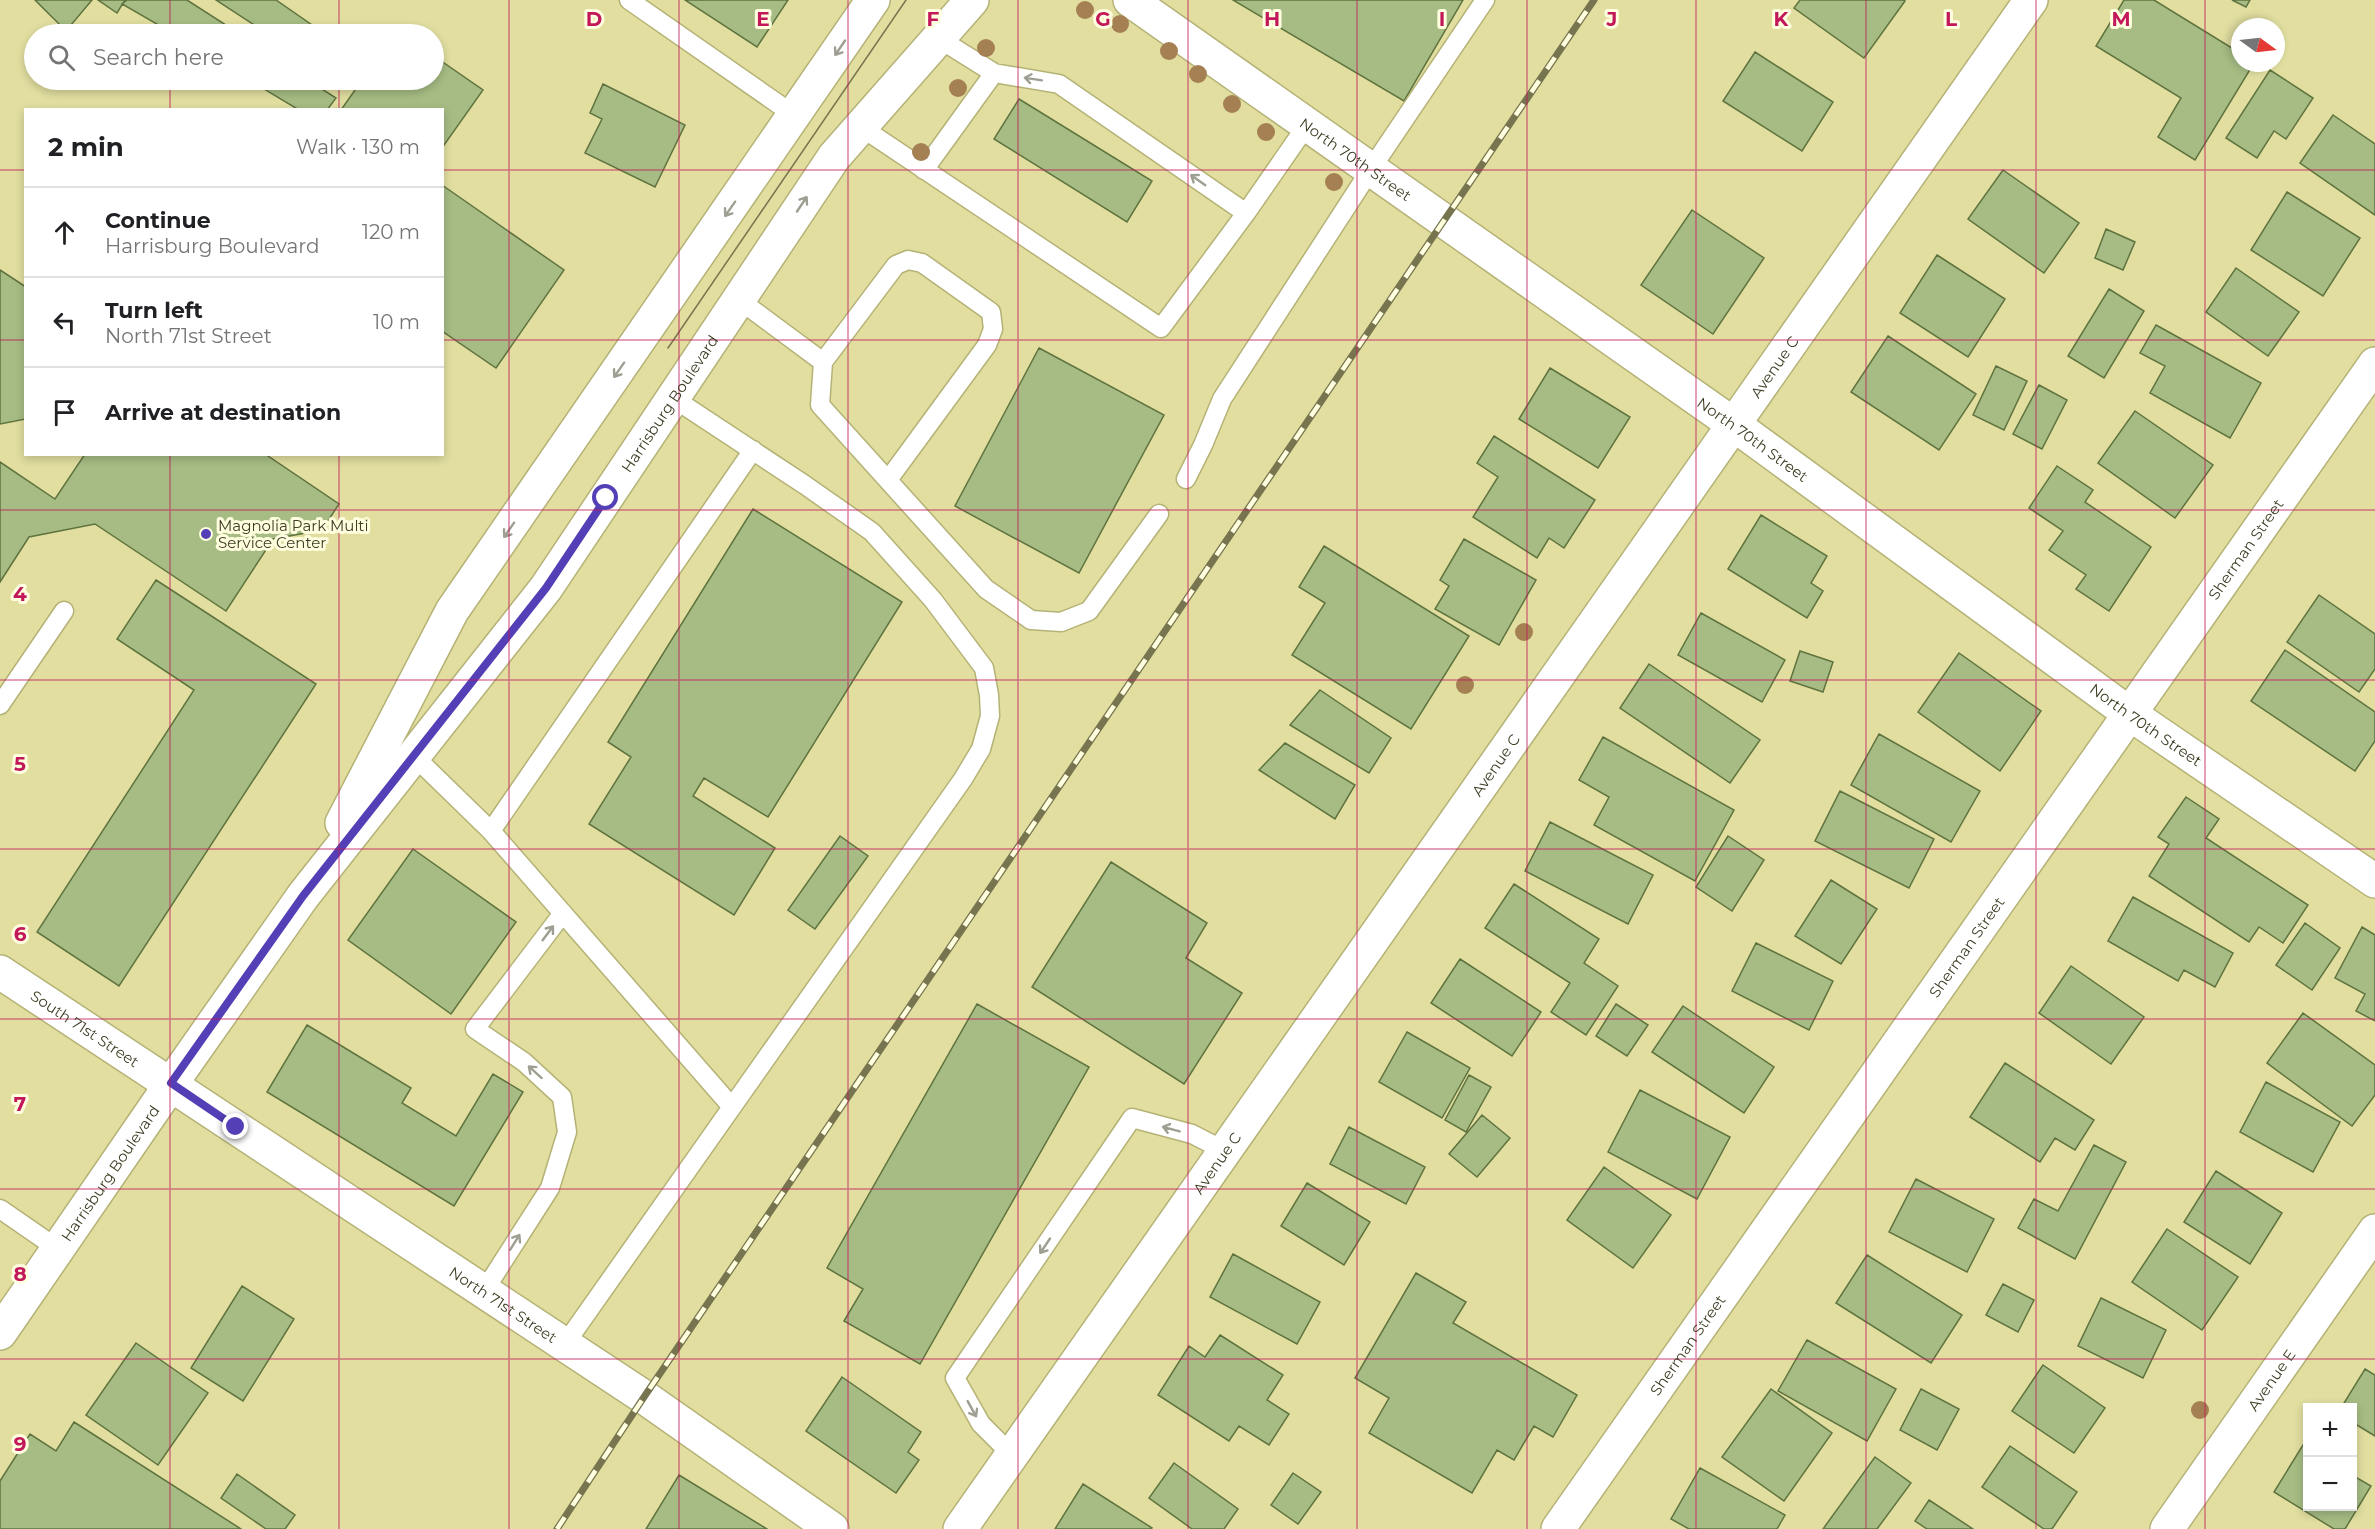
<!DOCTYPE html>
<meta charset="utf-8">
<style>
:root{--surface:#fff;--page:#f2f2f2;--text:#202124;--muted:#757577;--line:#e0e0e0}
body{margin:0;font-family:Montserrat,sans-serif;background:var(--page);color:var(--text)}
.controls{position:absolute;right:18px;bottom:18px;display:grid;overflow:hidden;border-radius:0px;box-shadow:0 3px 9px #0003}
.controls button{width:54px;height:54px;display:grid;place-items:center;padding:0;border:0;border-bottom:2px solid var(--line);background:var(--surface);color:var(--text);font:30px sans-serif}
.compass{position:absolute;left:2231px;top:18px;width:54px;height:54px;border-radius:50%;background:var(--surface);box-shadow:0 3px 9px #0003;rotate:105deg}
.stop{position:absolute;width:18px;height:18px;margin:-14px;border:4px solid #553fb6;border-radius:50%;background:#fff}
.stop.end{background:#553fb6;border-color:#fff;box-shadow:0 2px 6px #0008}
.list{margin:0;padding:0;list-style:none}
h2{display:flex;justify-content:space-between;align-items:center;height:78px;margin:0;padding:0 24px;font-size:26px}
h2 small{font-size:20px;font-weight:400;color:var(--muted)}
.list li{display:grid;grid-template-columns:39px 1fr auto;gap:18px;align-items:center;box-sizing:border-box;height:90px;padding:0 24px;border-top:2px solid var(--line)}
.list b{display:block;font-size:22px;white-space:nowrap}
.list p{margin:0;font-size:20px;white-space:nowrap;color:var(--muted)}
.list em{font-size:20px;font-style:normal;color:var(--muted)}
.icon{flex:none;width:33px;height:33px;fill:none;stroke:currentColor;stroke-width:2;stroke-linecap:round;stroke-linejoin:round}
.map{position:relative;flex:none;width:2375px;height:1529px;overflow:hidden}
.search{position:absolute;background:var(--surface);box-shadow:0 3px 9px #0003;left:24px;top:24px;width:420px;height:66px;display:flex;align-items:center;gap:15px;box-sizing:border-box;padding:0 21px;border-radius:33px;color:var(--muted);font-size:22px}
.panel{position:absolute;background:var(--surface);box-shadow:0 3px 9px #0003;left:24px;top:108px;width:420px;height:348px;border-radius:0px}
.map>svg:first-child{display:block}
.building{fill:#a6bc84;stroke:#5f733e;stroke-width:1.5}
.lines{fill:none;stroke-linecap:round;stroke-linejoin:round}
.service-casing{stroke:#b5b276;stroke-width:21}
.minor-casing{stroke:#b5b276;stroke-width:36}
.secondary-casing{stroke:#b5b276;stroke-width:36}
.service{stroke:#fff;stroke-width:18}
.minor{stroke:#fff;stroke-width:33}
.secondary{stroke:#fff;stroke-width:33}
.tram{stroke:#77754f;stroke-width:1.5}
.rail-casing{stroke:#77754f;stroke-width:7}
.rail{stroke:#fffedf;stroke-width:4.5;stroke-dasharray:14;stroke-linecap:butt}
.tree{fill:#a48053}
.oneway{stroke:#9e9e92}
.route{stroke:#553fb6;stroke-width:8}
.grid{fill:none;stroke:#c2185b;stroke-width:1.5;stroke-opacity:0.55}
.poi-dot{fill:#553fb6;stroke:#fffedf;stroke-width:2}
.labels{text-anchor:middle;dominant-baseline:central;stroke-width:6;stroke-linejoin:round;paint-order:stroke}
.street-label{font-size:15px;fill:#3e3d24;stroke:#fffedf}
.poi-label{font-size:15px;fill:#3e3d24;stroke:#fffedf;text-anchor:start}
.grid-label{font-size:20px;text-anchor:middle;font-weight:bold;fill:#c2185b;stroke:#fffedf;stroke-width:6;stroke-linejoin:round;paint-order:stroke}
</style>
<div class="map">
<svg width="2375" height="1529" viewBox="0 0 2375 1529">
<rect width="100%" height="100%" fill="#e1dea0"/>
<path class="building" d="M 35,0 L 92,0 L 66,31 Z
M 98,0 L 125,0 L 117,13 Z
M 127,0 L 187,0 L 240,34 L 174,34 L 122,4 Z
M 216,0 L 276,0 L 325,34 L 268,34 Z
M 685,0 L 788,0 L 757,47 Z
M 1233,0 L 1463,0 L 1404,101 Z
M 1800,0 L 1903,0 L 1905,1 L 1864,58 L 1794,8 Z
M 2124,0 L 2154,0 L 2240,53 L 2240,63 L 2254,63 L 2195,160 L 2158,137 L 2181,98 L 2096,46 Z
M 2232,0 L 2250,0 L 2246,7 Z
M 1755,52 L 1833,102 L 1802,151 L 1723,101 Z
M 434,56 L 483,90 L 442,148 L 442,110 L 341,110 L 362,80 L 434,80 Z
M 2270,70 L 2313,98 L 2286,139 L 2274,131 L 2257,158 L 2226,138 Z
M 249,80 L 308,80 L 336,98 L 327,110 L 299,110 Z
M 603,84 L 685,125 L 655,187 L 585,153 L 602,119 L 590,113 Z
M 1019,99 L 1152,181 L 1127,222 L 994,139 Z
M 2333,115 L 2375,144 L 2375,215 L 2300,163 Z
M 2003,170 L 2079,223 L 2044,273 L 1968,219 Z
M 442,185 L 564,270 L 496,368 L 442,331 Z
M 2287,192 L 2360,238 L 2323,296 L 2251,250 Z
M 1692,210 L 1764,258 L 1713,334 L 1641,285 Z
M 2106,229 L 2135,242 L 2123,270 L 2095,258 Z
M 1937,255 L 2005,299 L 1968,357 L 1900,313 Z
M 2236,268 L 2299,312 L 2268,356 L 2206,312 Z
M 0,270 L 26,287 L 26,419 L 0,424 Z
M 2109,289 L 2144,311 L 2104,378 L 2068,356 Z
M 2156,325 L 2261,383 L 2230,438 L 2150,393 L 2165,366 L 2140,353 Z
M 1888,336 L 1976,394 L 1939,450 L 1851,392 Z
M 1039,348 L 1164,415 L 1079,573 L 955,506 Z
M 1996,366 L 2027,381 L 2004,430 L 1973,415 Z
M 1550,368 L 1630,417 L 1598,468 L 1519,419 Z
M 2039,385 L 2067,400 L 2042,449 L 2013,434 Z
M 2135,411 L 2213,465 L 2175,518 L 2098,463 Z
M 1494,436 L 1595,500 L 1564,548 L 1549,538 L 1537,558 L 1473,517 L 1498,477 L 1477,463 Z
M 85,454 L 265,454 L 339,504 L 322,530 L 273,539 L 226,611 L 95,524 L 29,537 L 0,582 L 0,462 L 55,499 Z
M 2057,466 L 2093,490 L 2085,502 L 2151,547 L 2109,611 L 2076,589 L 2086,575 L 2049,550 L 2063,531 L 2029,508 Z
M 753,509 L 902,602 L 768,817 L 704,778 L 693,796 L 775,848 L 734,915 L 589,824 L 631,757 L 608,742 Z
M 1761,515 L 1827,556 L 1811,583 L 1823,591 L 1807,618 L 1728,569 Z
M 1464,539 L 1536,580 L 1499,645 L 1435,609 L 1449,586 L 1440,580 Z
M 1324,546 L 1469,636 L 1411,729 L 1292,655 L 1325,603 L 1299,587 Z
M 156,580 L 316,684 L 119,986 L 37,932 L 194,690 L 117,639 Z
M 2319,595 L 2375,634 L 2375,669 L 2359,692 L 2287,642 Z
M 1701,613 L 1785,660 L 1762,702 L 1678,655 Z
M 2285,650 L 2375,712 L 2375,741 L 2355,771 L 2251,701 Z
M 1800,651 L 1833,662 L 1823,692 L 1790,681 Z
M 1959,653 L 2041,711 L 2000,771 L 1918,712 Z
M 1649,664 L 1760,740 L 1730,783 L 1620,708 Z
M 1320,690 L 1391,738 L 1369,773 L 1290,725 Z
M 1879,734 L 1980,791 L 1951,842 L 1851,785 Z
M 1603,737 L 1734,810 L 1695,881 L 1594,825 L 1609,797 L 1579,780 Z
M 1285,743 L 1355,785 L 1335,819 L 1259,770 Z
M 1840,791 L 1934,839 L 1909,888 L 1815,841 Z
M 2186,797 L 2219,819 L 2206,838 L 2308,905 L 2283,943 L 2259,927 L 2249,942 L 2149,876 L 2169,844 L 2158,837 Z
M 1550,822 L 1653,875 L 1628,924 L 1525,871 Z
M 840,836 L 868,856 L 815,929 L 788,910 Z
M 1728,836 L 1764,860 L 1732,911 L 1696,887 Z
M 413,849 L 516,922 L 451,1014 L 348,940 Z
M 1111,862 L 1207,923 L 1186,958 L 1242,993 L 1184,1084 L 1032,987 Z
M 1831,880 L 1877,909 L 1841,964 L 1795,936 Z
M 1514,884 L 1599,939 L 1584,963 L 1618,986 L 1586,1035 L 1551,1012 L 1570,983 L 1485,928 Z
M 2133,897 L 2233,953 L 2215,987 L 2184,970 L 2178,981 L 2108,941 Z
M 2305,923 L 2340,948 L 2312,990 L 2276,965 Z
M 2362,927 L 2375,935 L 2375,1021 L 2356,1011 L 2365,994 L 2335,978 Z
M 1756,943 L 1833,981 L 1809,1030 L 1732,991 Z
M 1460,959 L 1541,1012 L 1512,1056 L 1431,1003 Z
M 2071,966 L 2144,1017 L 2111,1064 L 2039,1013 Z
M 977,1004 L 1089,1067 L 920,1364 L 844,1321 L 863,1289 L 827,1268 Z
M 1616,1004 L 1648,1025 L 1627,1056 L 1596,1036 Z
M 1683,1006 L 1774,1067 L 1744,1113 L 1652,1052 Z
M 2303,1013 L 2375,1065 L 2375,1095 L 2352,1126 L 2267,1063 Z
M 307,1025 L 411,1088 L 402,1103 L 456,1136 L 493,1074 L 523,1092 L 454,1206 L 267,1092 Z
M 1407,1032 L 1470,1068 L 1442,1118 L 1379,1082 Z
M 2005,1063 L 2094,1120 L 2075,1150 L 2055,1138 L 2040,1162 L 1970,1117 Z
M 1469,1075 L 1491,1087 L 1466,1132 L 1445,1120 Z
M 2266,1082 L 2340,1122 L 2313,1172 L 2240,1132 Z
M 1640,1090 L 1730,1137 L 1697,1199 L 1608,1152 Z
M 1482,1115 L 1510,1138 L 1477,1177 L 1449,1154 Z
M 1349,1127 L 1425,1167 L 1406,1204 L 1330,1164 Z
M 2094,1145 L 2126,1162 L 2075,1259 L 2018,1228 L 2034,1199 L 2058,1211 Z
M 1604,1167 L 1671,1215 L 1633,1268 L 1567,1220 Z
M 2216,1171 L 2282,1213 L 2250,1264 L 2184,1222 Z
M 1916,1179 L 1994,1219 L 1967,1272 L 1889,1232 Z
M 1307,1183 L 1370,1222 L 1344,1265 L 1281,1226 Z
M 2167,1229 L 2238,1277 L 2202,1330 L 2132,1282 Z
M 1233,1254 L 1320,1302 L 1297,1344 L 1210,1297 Z
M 1867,1255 L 1962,1315 L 1931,1363 L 1836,1303 Z
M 1416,1273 L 1466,1302 L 1453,1323 L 1577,1395 L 1553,1437 L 1534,1426 L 1514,1460 L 1497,1450 L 1472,1493 L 1369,1433 L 1389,1398 L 1355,1378 Z
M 2003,1284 L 2034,1300 L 2018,1332 L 1986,1315 Z
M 242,1286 L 294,1319 L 243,1401 L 191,1368 Z
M 2101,1298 L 2166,1330 L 2143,1378 L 2078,1346 Z
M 1220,1335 L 1283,1375 L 1267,1400 L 1289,1414 L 1269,1445 L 1239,1426 L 1229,1441 L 1158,1395 L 1189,1346 L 1205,1357 Z
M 1807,1340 L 1896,1389 L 1867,1441 L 1778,1391 Z
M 136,1343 L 208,1393 L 158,1465 L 86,1415 Z
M 2043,1365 L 2105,1408 L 2074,1453 L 2012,1411 Z
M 2365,1369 L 2375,1375 L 2375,1436 L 2352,1422 L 2352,1408 L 2341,1408 Z
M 842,1377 L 921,1432 L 908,1452 L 919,1460 L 896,1493 L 806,1431 Z
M 1771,1389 L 1832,1433 L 1784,1501 L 1722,1457 Z
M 1921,1389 L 1959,1409 L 1937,1450 L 1900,1430 Z
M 74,1422 L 241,1529 L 0,1529 L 0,1481 L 30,1434 L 56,1451 Z
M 2303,1445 L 2308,1447 L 2308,1506 L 2352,1506 L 2352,1475 L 2371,1486 L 2345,1529 L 2334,1529 L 2274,1492 Z
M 2010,1446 L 2077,1492 L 2052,1529 L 2044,1529 L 1982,1487 Z
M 1875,1457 L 1911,1483 L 1877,1529 L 1823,1529 Z
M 1174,1463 L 1238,1509 L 1224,1529 L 1192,1529 L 1149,1498 Z
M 1700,1468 L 1785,1515 L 1777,1529 L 1689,1529 L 1671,1519 Z
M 1293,1473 L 1321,1492 L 1298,1524 L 1271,1505 Z
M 237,1474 L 295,1515 L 285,1529 L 266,1529 L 221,1498 Z
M 679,1475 L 767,1529 L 646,1529 Z
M 1083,1484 L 1152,1528 L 1151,1529 L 1055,1529 Z
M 1929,1500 L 1973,1529 L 1927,1529 L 1915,1521 Z"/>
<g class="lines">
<g class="service-casing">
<path id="service" d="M 629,0 L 794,115
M 938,38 L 994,73 L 1059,84 L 1246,213
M 861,127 L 1161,328 L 1246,213 L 1307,125
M 924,170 L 994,73
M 738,299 L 823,362 L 820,405 L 986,589 L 1031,620 L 1061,622 L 1089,611 L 1159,514
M 823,362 L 896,265 L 908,260 L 922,263 L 991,312 L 993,329 L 987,345 L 888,480
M 1186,479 L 1203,445 L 1222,399 L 1371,169 L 1485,0
M 0,705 L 64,611
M 414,756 L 491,831
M 732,1107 L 491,831 L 753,450
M 0,1209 L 58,1249
M 484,1291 L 550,1188 L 567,1132 L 562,1097 L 524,1062 L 475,1029 L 563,913
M 565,1344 L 963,779 L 981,749 L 990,716 L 989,695 L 984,668 L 933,600 L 872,532 L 805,485 L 673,398
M 1012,1455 L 981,1424 L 955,1378 L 1132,1118 L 1192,1134 L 1225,1151"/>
</g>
<g class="minor-casing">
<g id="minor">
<path id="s1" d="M 1130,0 L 1733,424 L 2130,714 L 2375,881"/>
<path id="s2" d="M 0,972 L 644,1397 L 832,1529"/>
<path id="s3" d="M 960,1529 L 2031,0"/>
<path id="s4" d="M 1558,1529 L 2375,364"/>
<path id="s5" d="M 2167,1529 L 2375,1231"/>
</g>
</g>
<g class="secondary-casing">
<g id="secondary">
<path d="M 342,823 L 452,611 L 873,0"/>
<path id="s6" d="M 0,1333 L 171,1084 L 303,896 L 546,588 L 834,157 L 972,0"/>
</g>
</g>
<use href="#service" class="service"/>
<use href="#minor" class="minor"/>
<use href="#secondary" class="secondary"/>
<path class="tram" d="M 668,348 L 906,0"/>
<g class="rail-casing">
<path id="rail" d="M 557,1529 L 644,1397 L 1594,0"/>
</g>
<use href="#rail" class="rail"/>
</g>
<g class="tree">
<circle cx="1085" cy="10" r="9"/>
<circle cx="1120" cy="24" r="9"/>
<circle cx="986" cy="48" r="9"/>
<circle cx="1169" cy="51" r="9"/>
<circle cx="1198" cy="74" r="9"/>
<circle cx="958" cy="88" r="9"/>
<circle cx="1232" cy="104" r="9"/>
<circle cx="1266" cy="132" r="9"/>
<circle cx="921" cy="152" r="9"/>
<circle cx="1334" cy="182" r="9"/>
<circle cx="1524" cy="632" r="9"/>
<circle cx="1465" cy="685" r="9"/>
<circle cx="2200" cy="1410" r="9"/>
</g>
<defs><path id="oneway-shaft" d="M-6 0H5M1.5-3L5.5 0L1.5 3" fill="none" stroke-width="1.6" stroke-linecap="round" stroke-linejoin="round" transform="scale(1.5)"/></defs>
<g class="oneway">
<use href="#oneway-shaft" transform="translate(840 48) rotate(124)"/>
<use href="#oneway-shaft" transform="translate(1033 79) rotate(-171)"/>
<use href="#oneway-shaft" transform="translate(1198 180) rotate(-145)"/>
<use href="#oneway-shaft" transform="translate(802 204) rotate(-56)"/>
<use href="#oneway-shaft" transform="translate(730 209) rotate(125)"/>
<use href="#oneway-shaft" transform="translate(619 370) rotate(125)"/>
<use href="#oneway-shaft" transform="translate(509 530) rotate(125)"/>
<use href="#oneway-shaft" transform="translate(548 933) rotate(-53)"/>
<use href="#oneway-shaft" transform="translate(535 1072) rotate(-138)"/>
<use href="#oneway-shaft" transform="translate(1171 1129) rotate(-165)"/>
<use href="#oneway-shaft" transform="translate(515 1242) rotate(-58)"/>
<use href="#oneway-shaft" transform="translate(1045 1246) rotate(124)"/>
<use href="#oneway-shaft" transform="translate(972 1409) rotate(61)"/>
</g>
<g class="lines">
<path class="route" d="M 236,1127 L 171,1083 L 303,896 L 546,588 L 606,498"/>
</g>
<path class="grid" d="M 170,0 L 170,34M 339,0 L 339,34M 509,0 L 509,1529M 679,0 L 679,1529M 848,0 L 848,1529M 1018,0 L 1018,1529M 1188,0 L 1188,1529M 1357,0 L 1357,1529M 1527,0 L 1527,1529M 1696,0 L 1696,1529M 1866,0 L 1866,1529M 2036,0 L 2036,1529M 2205,0 L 2205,1529M 170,80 L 170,110M 339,80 L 339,110M 0,170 L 26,170M 442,170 L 2375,170M 0,340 L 26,340M 442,340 L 2375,340M 170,454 L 170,1529M 339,454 L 339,1529M 0,510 L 2375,510M 0,680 L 2375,680M 0,849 L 2375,849M 0,1019 L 2375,1019M 0,1189 L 2375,1189M 0,1359 L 2375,1359"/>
<circle class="poi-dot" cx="206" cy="534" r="6"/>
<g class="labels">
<g class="street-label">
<text stroke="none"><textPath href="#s1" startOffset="276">North 70th Street</textPath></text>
<text stroke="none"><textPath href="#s3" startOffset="1419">Avenue C</textPath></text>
<text stroke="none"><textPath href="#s6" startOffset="1146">Harrisburg Boulevard</textPath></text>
<text stroke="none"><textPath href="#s1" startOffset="762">North 70th Street</textPath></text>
<text stroke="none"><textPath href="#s4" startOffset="1197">Sherman Street</textPath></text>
<text stroke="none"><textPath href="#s1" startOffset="1248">North 70th Street</textPath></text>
<text stroke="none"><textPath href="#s3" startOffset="933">Avenue C</textPath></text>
<text stroke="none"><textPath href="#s4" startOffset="711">Sherman Street</textPath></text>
<text stroke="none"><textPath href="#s2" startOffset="102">South 71st Street</textPath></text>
<text stroke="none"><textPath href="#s3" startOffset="447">Avenue C</textPath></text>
<text stroke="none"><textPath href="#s6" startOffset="194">Harrisburg Boulevard</textPath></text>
<text stroke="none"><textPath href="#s2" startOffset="603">North 71st Street</textPath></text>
<text stroke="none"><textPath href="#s4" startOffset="225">Sherman Street</textPath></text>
<text stroke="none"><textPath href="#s5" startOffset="182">Avenue E</textPath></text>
</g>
<g class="poi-label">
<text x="218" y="525">Magnolia Park Multi<tspan x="218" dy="17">Service Center</tspan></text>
</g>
</g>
<g class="grid-label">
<text x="594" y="26">D</text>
<text x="763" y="26">E</text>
<text x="933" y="26">F</text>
<text x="1103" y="26">G</text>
<text x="1272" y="26">H</text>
<text x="1442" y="26">I</text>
<text x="1612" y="26">J</text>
<text x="1781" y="26">K</text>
<text x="1951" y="26">L</text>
<text x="2121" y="26">M</text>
<text x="20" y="601">4</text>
<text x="20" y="771">5</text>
<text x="20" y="941">6</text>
<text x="20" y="1111">7</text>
<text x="20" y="1281">8</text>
<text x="20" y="1451">9</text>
</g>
</svg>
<div class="controls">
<button>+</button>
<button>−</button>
</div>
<svg class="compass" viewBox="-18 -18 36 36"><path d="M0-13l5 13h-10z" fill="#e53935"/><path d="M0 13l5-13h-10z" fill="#757577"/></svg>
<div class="stop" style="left:606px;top:498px"></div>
<div class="stop end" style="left:236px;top:1127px"></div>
<div class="search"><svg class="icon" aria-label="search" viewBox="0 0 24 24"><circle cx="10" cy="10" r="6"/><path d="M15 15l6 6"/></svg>Search here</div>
<section class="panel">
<h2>2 min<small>Walk · 130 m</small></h2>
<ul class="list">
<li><svg class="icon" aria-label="ahead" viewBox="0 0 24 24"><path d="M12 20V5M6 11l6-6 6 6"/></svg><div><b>Continue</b><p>Harrisburg Boulevard</p></div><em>120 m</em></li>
<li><svg class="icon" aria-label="left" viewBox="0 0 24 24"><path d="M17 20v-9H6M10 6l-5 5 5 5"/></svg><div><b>Turn left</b><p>North 71st Street</p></div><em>10 m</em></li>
<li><svg class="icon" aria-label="arrive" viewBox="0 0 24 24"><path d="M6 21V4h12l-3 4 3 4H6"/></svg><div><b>Arrive at destination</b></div></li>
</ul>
</section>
</div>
